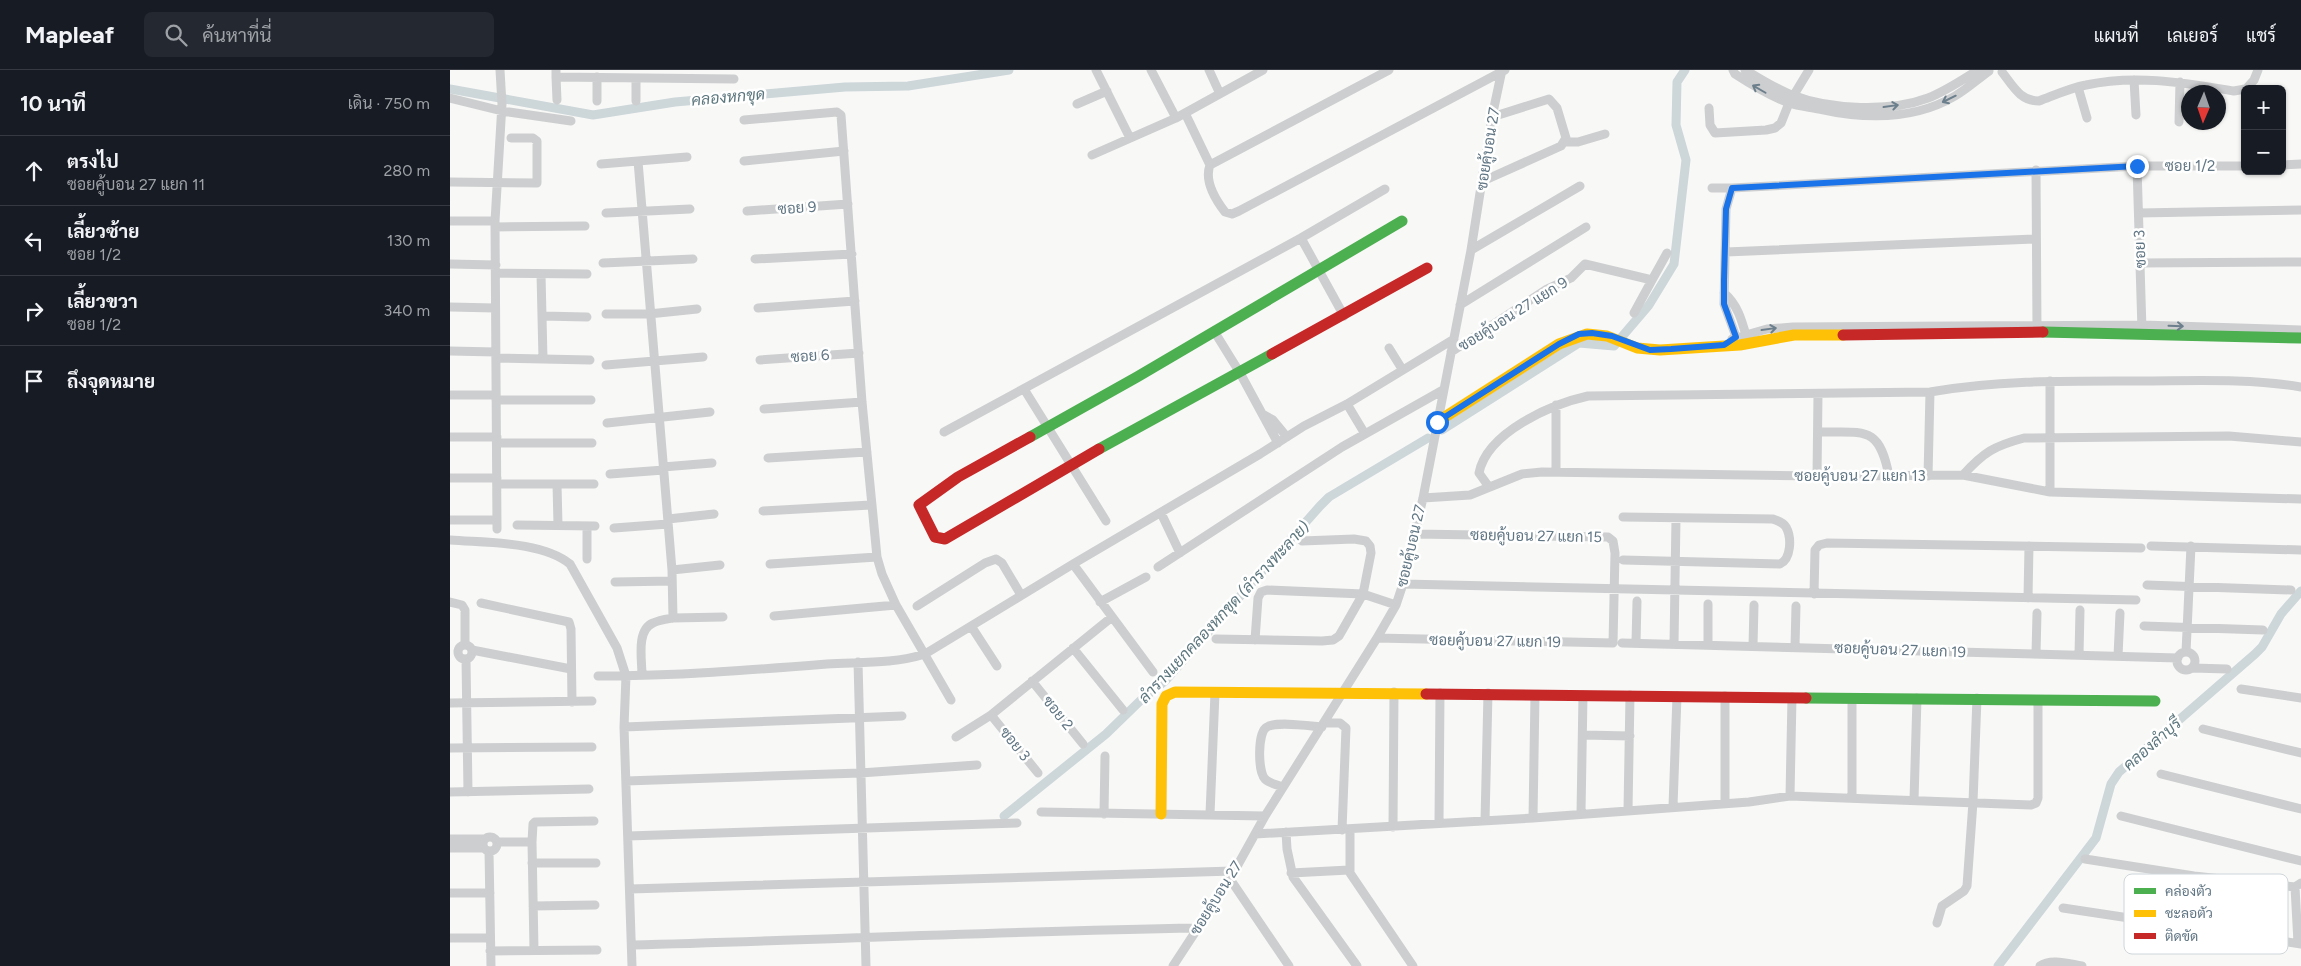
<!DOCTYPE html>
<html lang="th">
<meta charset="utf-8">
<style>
:root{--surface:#171b24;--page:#242831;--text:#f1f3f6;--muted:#9ea1a6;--line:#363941}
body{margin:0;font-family:Figtree,Sarabun,sans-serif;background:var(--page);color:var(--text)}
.controls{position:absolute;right:15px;top:15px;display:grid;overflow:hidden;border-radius:8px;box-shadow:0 1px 4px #0004}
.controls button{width:45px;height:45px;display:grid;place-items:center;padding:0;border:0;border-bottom:1px solid var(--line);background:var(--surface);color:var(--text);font:25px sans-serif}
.compass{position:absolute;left:1731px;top:15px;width:45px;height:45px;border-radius:50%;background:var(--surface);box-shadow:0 1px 4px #0004;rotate:182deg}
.stop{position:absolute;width:15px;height:15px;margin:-11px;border:4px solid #1a73e8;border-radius:50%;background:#fff}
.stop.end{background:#1a73e8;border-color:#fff;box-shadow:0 1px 5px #0008}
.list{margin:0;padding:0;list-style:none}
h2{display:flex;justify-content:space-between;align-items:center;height:65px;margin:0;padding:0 20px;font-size:21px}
h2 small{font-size:16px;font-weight:400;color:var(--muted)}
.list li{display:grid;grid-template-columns:32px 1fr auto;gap:15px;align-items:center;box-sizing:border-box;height:70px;padding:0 20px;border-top:1px solid var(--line)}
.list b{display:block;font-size:19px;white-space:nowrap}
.list p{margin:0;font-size:16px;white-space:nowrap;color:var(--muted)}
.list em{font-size:16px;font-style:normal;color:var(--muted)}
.icon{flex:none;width:28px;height:28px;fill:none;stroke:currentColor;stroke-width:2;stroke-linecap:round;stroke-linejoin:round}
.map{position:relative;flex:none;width:1851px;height:896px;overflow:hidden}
header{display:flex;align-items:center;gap:30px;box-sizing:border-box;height:70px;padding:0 25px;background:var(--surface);border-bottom:1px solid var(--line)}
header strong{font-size:24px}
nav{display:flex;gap:28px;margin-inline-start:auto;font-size:18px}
.search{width:350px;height:45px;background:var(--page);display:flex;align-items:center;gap:12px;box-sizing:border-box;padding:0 18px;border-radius:8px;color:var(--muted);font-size:19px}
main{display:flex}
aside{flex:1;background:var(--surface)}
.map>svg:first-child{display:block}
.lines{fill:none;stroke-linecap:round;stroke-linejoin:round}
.canal{stroke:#cdd6d9;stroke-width:9}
.street{stroke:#cdcecf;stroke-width:9}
.fast{stroke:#4caf50;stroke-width:11}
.slow{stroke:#ffc107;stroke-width:11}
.jam{stroke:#c62828;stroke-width:11}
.oneway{stroke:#6c7f8c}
.route{stroke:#1a73e8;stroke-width:6}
.labels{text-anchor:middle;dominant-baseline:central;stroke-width:5;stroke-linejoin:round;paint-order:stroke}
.street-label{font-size:15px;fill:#617684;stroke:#fff}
.water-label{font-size:16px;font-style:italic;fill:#5c767e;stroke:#fff}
.key{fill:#fff;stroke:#d0d6da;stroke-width:1}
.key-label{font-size:14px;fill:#617684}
</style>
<header>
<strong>Mapleaf</strong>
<div class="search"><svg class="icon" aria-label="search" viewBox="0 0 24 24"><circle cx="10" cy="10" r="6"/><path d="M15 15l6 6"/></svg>ค้นหาที่นี่</div>
<nav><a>แผนที่</a><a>เลเยอร์</a><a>แชร์</a></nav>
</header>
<main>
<aside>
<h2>10 นาที<small>เดิน · 750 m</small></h2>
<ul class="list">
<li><svg class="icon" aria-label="ahead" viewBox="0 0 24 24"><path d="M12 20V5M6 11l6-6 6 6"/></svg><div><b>ตรงไป</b><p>ซอยคู้บอน 27 แยก 11</p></div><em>280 m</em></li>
<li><svg class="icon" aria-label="left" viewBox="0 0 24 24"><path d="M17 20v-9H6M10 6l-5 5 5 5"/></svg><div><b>เลี้ยวซ้าย</b><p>ซอย 1/2</p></div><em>130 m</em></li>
<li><svg class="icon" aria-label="right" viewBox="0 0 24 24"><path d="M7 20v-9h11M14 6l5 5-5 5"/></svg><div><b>เลี้ยวขวา</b><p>ซอย 1/2</p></div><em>340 m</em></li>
<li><svg class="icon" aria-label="arrive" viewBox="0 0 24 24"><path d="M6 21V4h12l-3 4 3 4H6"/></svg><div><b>ถึงจุดหมาย</b></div></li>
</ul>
</aside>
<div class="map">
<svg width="1851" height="896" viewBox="0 0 1851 896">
<rect width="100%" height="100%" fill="#f8f8f7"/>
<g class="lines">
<path class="canal" d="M 0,19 L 143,45 L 225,32 L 395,17 L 458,16 L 559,0
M 992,360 L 1129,273 L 1164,276 L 1199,235 L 1224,194 L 1236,90 L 1226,55 L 1227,12 L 1235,0
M 554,746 L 656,664 L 691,630 L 715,611 L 870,436 L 879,427 L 978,368
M 1548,896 L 1646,768 L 1661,714 L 1669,702 L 1805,584 L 1812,577 L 1831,544 L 1851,521"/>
<path class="street" d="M 106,0 L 106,7 L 284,9
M 646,0 L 680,68
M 701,0 L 726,48
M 759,0 L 770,24
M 939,0 L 760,95 C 754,111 765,129 775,142 L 782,144 L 789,141 L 1055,0
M 1283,0 L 1285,4 C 1302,15 1320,26 1339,33 C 1348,36 1359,37 1369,39 C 1414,49 1463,51 1505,26 C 1517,19 1528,9 1539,1
M 1295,0 C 1311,9 1326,19 1342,25 C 1380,40 1441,42 1478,28 C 1496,21 1512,10 1528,0
M 1552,2 C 1563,16 1570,31 1589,31 C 1605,25 1620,18 1636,15 C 1686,4 1735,13 1784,21 L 1795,19
M 106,7 L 107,30
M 147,7 L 147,31
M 186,8 L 186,31
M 1684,10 L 1686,45
M 1628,17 L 1637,48
M 1796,19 L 1804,10 L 1808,0
M 0,28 L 52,41 L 121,51
M 627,34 L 657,21
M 1259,38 L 1260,55 L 1265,63 L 1316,60 L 1325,58 L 1331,53 L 1339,33 L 1359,0
M 735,43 L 760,95
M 294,50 L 387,42 L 391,45 L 412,332 L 427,487 L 432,504 L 446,535 L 501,630
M 1729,52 L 1730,12
M 1115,72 L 1128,72 L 1155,64
M 642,85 L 726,48 L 813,0
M 188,91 L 222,500 L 223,548 C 217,549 209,550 203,553 C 186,560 192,590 192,605
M 294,91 L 394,81
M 151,94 L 237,87
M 1832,95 L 1851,94
M 1687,96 L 1692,260
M 1586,100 L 1587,260
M 1033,111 L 1111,76 L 1116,68 L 1107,38 L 1099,29 L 1042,47
M 0,112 L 87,113 L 87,71 L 83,68 L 61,68
M 1262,118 L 1282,118
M 297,141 L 398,134
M 156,143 L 240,139
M 1689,143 L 1851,140
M 0,151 L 45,151
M 45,157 L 135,156
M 851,168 L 894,246
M 1021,180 L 1130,116
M 1276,182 L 1586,169
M 305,189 L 402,184
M 153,193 L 243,189
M 1691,193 L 1851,192
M 0,194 L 46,195
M 46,203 L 137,204
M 91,204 L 93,289
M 1202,210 L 1217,183
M 1274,223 C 1288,235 1292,251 1297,269
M 1010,235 L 1136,157
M 0,237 L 45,238
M 308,238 L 405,231
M 156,244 L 199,244 L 247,239
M 92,246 L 137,247
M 764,261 L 790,303 L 828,373
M 1282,269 L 1317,259 L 1343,257 L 1692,255 L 1851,260
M 1289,275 L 1274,234 L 1276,139 L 1282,118 L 1687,96 L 1795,96
M 939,278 L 952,299
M 0,281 L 46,282
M 1001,282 L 1097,219 L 1121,208 L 1135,194 L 1202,210 L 1184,243
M 46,288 L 140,290
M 310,290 L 409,283
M 156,295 L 253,287
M 574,319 L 656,451
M 0,325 L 46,325
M 46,330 L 141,330
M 897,334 L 915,364
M 1106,335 L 1106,402
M 314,339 L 412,332
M 814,345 L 823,350 L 837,367
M 157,353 L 260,342
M 494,362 L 851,168 L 935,119
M 1368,362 C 1414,363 1429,354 1439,406
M 0,367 L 47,367
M 47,373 L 142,373
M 318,388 L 417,382
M 213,397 L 262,393
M 160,404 L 214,400
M 1513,405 C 1534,382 1544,376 1574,368 L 1779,366 L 1851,372
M 1367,406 L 1368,324
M 1478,406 L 1480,322
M 0,408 L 47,408
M 47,414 L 144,414
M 107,414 L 108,455
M 1039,417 L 1029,403 C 1037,362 1102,334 1138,326 L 1480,322 C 1549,310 1618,311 1688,311 C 1743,311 1797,308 1851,317
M 1600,422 L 1600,311
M 973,428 L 1020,425 L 1072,404 L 1092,402 L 1367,406 L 1513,405 L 1600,422 L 1851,429
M 313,441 L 421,435
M 711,443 L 730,483
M 218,449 L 264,444
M 0,450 L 47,450
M 67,455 L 145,456
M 137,456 L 137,489
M 164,458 L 218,454
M 47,459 L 45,151 L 52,34 L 50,0
M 0,470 C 36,473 92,471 120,494 L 167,578 L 176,606 L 174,657 L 182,896
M 1701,476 L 1851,480
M 1173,490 L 1330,494 C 1341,489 1342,468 1336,457 C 1333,452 1328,451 1323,449 L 1173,447
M 320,494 L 427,487
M 623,494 L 703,602
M 708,497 L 892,377 L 993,320
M 222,500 L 270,495
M 165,512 L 222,511
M 953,514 L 1686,530
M 1697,515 L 1841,520
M 1364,524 L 1365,480 L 1369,475 L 1377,473 L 1691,478
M 1578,528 L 1579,476
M 0,532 L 12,535 L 15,540 L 15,575
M 650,532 L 696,507
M 31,533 L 119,552 L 121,559 L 122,632
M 467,536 L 535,493 L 546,489 L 552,493 L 571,525
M 324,546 L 446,535
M 223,548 L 273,547
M 521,556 L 547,596
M 1694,556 L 1813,560
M 927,568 L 1163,573 L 1165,483 L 1163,471 L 1158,467 L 965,464
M 766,569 L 872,571 L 883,570 L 889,566 L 913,524 L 921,483 L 920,476 L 916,471 L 904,469 L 852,471
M 805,570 L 808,528 L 811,522 L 817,520 L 913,524 L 946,535
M 1172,573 L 1728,588
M 1186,573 L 1187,531
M 1224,574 L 1226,448
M8 582a7 7 0 1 1 14 0a7 7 0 1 1-14 0Z
M 1258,575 L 1258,534
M 1303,576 L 1304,535
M 1345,577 L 1346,536
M 623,578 L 673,640
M 22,580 L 121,599
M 1736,582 L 1741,476
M1727 591a9 9 0 1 1 18 0a9 9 0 1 1-18 0Z
M 1586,584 L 1587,543
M 1629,585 L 1630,540
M 1668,586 L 1670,543
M 16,590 L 18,722
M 408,592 L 416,896
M 1743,598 L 1777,599
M 148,606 C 225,606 301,600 377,594 C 411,592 443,594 475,584 L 623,494 L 810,384 L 854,356 L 897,334 L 1004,269
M 582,611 L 633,674
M 1791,619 L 1851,628
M 0,633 L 142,631
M 541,645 L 588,703
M 874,653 L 890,653 L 896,658 L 892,760
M 174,657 L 452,646
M 1753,659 L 1851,683
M 1133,665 L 1180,666
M 506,667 L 541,645 L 662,547
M 0,678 L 142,677
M 1711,704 L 1851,739
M 176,711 L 410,703 L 527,695
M 833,717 C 827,715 819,713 815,709 C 808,702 807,662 817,657 C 827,651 860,656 872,657
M 0,722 L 139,719
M 1340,726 L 1342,627
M 1402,727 L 1402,628
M 1464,730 L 1467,628
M 1275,733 L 1275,626
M 1223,736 L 1227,626
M 1178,740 L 1180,625
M 591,742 L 815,746
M 1131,743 L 1133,625
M 654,744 L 655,686
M 760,744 L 765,623
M 1671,746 L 1851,791
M 1083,748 L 1085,625
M 1035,751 L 1038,623
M 989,752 L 990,623
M 943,757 L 944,622
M 900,760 L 900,803 L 963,896
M 836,762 L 837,779 L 843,807 L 907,896
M 805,764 L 1083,748 L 1299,732 L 1340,726 L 1581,735 L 1586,733 L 1588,728 L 1588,630
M 178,766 L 567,753
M33 774a7 7 0 1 1 14 0a7 7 0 1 1-14 0Z
M 0,769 L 34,769
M 47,772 L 82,772 L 84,880
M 82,772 L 83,754 L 85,752 L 144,751
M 0,778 L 34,778
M 39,781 L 41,896
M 1635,789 L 1744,806 L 1845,817 L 1851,813
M 82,793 L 146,793
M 841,803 L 899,800
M 780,809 L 839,896
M 1845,817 L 1848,873
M 180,819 L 783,801
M 0,823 L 40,823
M 83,836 L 145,835
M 1613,838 L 1851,874
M 1487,853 L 1492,836 L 1514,821 L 1517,816 L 1523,732 L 1527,628
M 0,868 L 40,868
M 182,875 C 370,870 558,861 747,858
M 40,881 L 147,880
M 723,896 L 780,809 L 815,746 L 927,568 L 946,535 L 953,514 L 973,428 L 1021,180 L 1042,47 L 1052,0
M 1590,896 C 1601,888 1619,894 1632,896"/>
<path class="fast" d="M 1593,262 L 1851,268
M 580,367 L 687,307 L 952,151
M 649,379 L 822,284
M 1356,628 L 1705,631"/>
<path class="slow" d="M 987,352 L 1109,274 L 1137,264 L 1157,266 L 1187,278 L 1210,280 L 1290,275 L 1344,265 L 1393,265
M 711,744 L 712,634 L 716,626 L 725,622 L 976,624"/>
<path class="jam" d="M 1393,265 L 1593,262
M 822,284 L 977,198
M 580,367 L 508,407 L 469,435 L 485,467 L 495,469 L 649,379
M 976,624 L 1356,628"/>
</g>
<defs><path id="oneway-shaft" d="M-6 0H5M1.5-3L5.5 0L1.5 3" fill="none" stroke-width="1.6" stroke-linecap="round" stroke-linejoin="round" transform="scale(1.25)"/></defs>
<g class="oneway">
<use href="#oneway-shaft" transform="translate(1309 19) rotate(-150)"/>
<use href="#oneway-shaft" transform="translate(1499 29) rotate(154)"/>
<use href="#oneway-shaft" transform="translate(1441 36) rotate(-8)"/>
<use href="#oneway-shaft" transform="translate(1726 256) rotate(2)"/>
<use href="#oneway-shaft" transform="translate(1319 259) rotate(-8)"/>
</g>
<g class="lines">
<path class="route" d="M 987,352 L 1109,274 L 1129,264 L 1142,263 L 1162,266 L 1200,280 L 1221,279 L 1274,275 L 1286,267 L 1274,234 L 1274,210 L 1276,139 L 1282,118 L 1687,96"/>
</g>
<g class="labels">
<g class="street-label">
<text transform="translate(1038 79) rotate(-81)">ซอยคู้บอน 27</text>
<text x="1740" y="96">ซอย 1/2</text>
<text transform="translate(347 138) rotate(-4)">ซอย 9</text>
<text transform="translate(1690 179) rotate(-92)">ซอย 3</text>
<text transform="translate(1063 244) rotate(-32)">ซอยคู้บอน 27 แยก 9</text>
<text transform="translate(360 286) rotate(-4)">ซอย 6</text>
<text x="1410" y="406">ซอยคู้บอน 27 แยก 13</text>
<text transform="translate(1086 466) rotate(1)">ซอยคู้บอน 27 แยก 15</text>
<text transform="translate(961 476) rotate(-77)">ซอยคู้บอน 27</text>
<text transform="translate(1045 571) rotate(1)">ซอยคู้บอน 27 แยก 19</text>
<text transform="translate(1450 580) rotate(2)">ซอยคู้บอน 27 แยก 19</text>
<text transform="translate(608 643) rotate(51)">ซอย 2</text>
<text transform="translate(565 674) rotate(51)">ซอย 3</text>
<text transform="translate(766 828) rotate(-58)">ซอยคู้บอน 27</text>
</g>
<g class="water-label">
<text transform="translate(278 27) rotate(-5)">คลองหกขุด</text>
<text transform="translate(774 542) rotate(-47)">ลำรางแยกคลองหกขุด (ลำรางทะลาย)</text>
<text transform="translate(1702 674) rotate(-41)">คลองลำบุรี</text>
</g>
</g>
<rect x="1674" y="804" width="164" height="80" rx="8" class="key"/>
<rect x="1684" y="818" width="22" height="6" fill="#4caf50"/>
<rect x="1684" y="840" width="22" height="7" fill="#ffc107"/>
<rect x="1684" y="863" width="22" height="6" fill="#c62828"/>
<g class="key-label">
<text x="1715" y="826">คล่องตัว</text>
<text x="1715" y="848">ชะลอตัว</text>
<text x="1715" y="871">ติดขัด</text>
</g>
</svg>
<div class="controls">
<button>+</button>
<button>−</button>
</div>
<svg class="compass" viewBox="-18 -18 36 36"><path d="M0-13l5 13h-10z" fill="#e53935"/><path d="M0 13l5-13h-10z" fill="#9ea1a6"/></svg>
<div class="stop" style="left:987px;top:352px"></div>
<div class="stop end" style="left:1687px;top:96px"></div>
</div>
</main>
